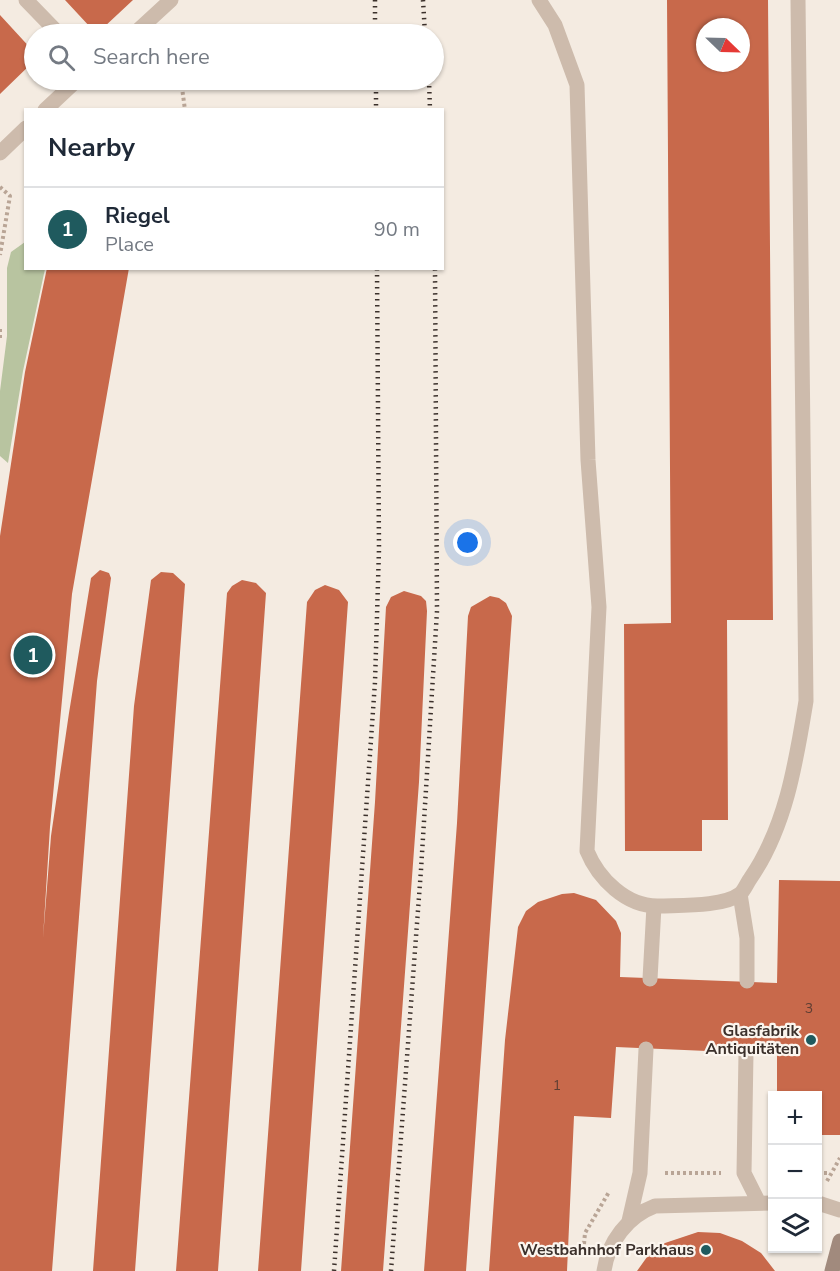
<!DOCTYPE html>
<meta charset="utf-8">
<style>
:root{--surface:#fff;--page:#f6f6f7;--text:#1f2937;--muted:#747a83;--line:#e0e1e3;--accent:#1f5a5e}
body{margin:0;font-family:"Nunito Sans",sans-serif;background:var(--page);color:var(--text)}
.controls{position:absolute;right:18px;bottom:18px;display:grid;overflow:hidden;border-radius:0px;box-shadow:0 2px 4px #0004}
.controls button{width:54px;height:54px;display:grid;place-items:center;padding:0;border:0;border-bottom:2px solid var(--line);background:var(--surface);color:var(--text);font:30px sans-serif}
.compass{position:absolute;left:696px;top:18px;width:54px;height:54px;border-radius:50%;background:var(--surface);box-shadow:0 2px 4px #0004;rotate:113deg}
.you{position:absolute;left:468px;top:543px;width:21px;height:21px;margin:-15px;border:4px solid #fff;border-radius:50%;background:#1a73e8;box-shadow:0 0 0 9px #1a73e833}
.badge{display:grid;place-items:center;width:39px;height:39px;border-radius:50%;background:var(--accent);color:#fff;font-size:20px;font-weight:700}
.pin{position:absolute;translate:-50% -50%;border:3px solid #fff;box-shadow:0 2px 6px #0006}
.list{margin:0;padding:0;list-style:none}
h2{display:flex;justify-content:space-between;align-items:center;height:78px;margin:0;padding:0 24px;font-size:26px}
h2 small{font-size:20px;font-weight:400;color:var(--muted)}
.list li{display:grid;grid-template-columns:39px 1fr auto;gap:18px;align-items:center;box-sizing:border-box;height:84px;padding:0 24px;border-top:2px solid var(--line)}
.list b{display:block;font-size:22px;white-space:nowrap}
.list p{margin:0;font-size:20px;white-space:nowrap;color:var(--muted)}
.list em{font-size:20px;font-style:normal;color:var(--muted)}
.icon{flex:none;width:33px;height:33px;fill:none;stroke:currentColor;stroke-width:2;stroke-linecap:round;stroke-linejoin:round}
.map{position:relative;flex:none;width:840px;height:1271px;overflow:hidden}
.search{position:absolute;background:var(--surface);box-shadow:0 2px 4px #0004;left:24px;top:24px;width:420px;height:66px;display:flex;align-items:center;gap:15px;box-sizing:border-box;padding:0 21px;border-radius:33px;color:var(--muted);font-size:22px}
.panel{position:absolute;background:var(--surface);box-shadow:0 2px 4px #0004;left:24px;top:108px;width:420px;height:162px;border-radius:0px}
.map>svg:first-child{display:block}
.green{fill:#b8c4a0}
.building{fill:#c8694b;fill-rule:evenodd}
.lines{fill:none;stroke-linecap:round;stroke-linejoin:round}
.path{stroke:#b9a596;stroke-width:4;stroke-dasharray:3 3;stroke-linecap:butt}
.service{stroke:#cdbbac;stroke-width:15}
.minor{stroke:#cdbbac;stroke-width:15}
.secondary{stroke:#a18a7d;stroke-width:15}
.rail{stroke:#3b302b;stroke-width:4.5;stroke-dasharray:1.5 4.5;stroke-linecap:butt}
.poi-dot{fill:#1f5a5e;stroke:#fbf5ee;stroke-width:2}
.labels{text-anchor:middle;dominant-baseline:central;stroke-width:4.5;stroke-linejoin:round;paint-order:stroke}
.number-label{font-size:14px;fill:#5e3e33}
.poi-label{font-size:16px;font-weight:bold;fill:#3b302b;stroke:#fbf5ee;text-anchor:end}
</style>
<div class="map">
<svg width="840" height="1271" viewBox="0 0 840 1271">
<rect width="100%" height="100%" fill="#f4ebe1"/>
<path class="green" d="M 25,242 L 26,268 L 45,269 L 23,371 L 8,463 L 0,456 L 0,391 L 7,336 L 7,268 L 11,252 Z"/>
<path class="building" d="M 65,0 L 133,0 L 103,28 L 91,28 Z
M 667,0 L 768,0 L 773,620 L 727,620 L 728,820 L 702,820 L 702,851 L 625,851 L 624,624 L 671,623 ZM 705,27 L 741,27 L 741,63 L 705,63 Z
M 0,15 L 34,52 L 34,61 L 0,94 Z
M 47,268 L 129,268 L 72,594 L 50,827 L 43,938 L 51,836 L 69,713 L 91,578 L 100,570 L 109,573 L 111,578 L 97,681 L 52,1271 L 0,1271 L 0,536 L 25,372 Z
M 161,572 L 173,573 L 185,584 L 135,1271 L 93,1271 L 134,706 L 151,580 Z
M 242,580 L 256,583 L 266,593 L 218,1271 L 176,1271 L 227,593 L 232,586 Z
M 325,585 L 339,590 L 348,602 L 301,1271 L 258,1271 L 307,602 L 315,590 Z
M 404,591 L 421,596 L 426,601 L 427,611 L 419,782 L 383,1271 L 341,1271 L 375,802 L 386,607 L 391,597 Z
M 490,596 L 499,598 L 506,603 L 512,616 L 466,1271 L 424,1271 L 457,823 L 468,616 L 471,607 Z
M 779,880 L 840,881 L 840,1135 L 818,1135 L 818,1096 L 777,1096 L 777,1054 L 616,1047 L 611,1118 L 574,1116 L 567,1271 L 489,1271 L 505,1040 L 518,927 L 526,911 L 538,902 L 562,894 L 574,893 L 596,900 L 616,921 L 621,933 L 620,977 L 777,983 Z
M 698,1232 L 720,1233 L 742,1241 L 761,1253 L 775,1271 L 637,1271 L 647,1257 L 665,1243 Z"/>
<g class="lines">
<path class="path" d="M 181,80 L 185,110
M 0,187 L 10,196 L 0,255
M 0,329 L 0,341
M 665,1173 L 721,1173
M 818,1173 L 830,1173
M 827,1181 L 840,1158
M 584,1244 L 585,1233 L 609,1192"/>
<path class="service" d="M 539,0 L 555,25 L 577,85 L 588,460 L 599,607 L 587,851 C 598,878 626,907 659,906 C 680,905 723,907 740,894 C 744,891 747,883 750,879 C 786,827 796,762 806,701 L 798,0
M 740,894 L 747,938 L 747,981
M 650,979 L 654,906
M 746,1053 L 744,1173 L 759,1203
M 818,1203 L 840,1210
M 629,1221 L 640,1173 L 646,1049
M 604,1271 C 608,1242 628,1216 655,1206 L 772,1203"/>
<path class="minor" d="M 26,0 L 59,34
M 134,34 L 171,0
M 45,110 L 77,80
M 0,153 L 26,128"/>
<path class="secondary" d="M 832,1271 L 840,1241"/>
<path class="rail" d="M 375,0 L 375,34
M 423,0 L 425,34
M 376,80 L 376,110
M 429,80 L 430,110
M 334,1271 L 375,682 L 379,549 L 377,268
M 391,1271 L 421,870 L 437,611 L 435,268"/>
</g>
<g class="poi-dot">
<circle cx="811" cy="1040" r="6"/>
<circle cx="706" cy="1250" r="6"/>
</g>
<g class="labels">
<g class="number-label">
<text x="809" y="1008">3</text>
<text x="557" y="1085">1</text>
</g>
<g class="poi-label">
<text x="799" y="1031">Glasfabrik<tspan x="799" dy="18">Antiquitäten</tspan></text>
<text x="694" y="1250">Westbahnhof Parkhaus</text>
</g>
</g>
</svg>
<div class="controls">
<button>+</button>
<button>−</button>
<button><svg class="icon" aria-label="layers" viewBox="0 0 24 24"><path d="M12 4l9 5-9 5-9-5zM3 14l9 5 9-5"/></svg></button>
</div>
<svg class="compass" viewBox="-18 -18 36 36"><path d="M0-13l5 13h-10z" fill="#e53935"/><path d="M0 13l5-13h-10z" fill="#747a83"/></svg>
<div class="you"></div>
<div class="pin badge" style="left:33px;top:655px">1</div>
<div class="search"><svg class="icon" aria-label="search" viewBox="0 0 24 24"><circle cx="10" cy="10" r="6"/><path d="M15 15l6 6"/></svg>Search here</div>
<section class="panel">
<h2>Nearby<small></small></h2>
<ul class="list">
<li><span class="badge">1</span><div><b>Riegel</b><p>Place</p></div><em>90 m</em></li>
</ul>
</section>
</div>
